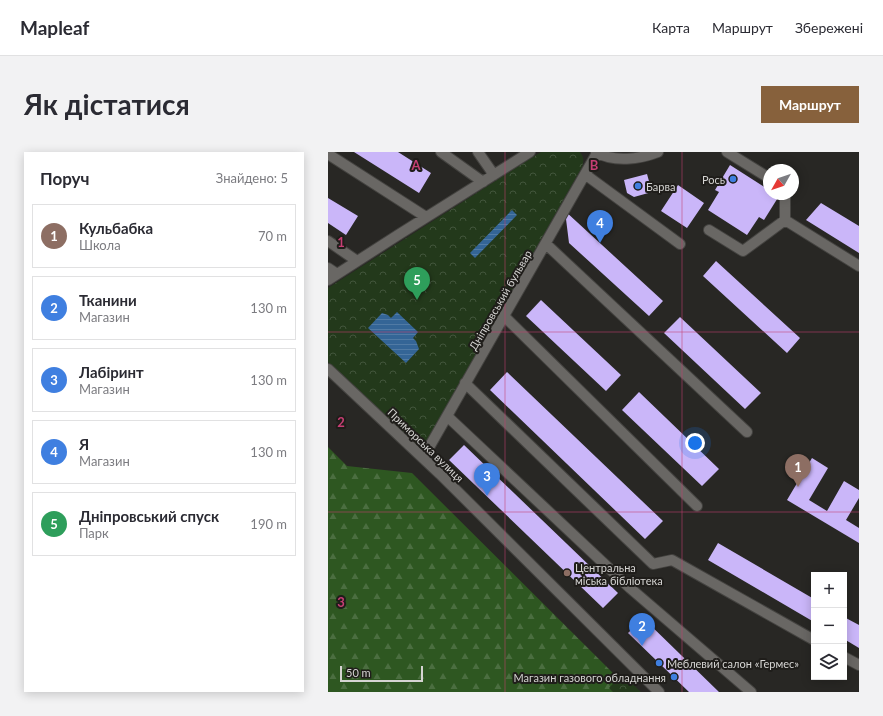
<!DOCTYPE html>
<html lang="uk">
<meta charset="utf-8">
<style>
:root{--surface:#fff;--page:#f2f2f3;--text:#2b2b33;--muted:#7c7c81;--line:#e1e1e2;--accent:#87613c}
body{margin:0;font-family:Lato,sans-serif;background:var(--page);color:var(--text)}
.controls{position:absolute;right:12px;bottom:12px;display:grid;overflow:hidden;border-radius:0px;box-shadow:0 2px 10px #0003}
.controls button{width:36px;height:36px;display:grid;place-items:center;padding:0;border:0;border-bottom:1px solid var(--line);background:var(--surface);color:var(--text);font:20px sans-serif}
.compass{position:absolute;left:435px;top:12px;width:36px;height:36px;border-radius:50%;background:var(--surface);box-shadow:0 2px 10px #0003;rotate:230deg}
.scale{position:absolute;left:12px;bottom:10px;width:83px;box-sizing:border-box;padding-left:4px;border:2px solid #d5d4d2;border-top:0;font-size:11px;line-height:14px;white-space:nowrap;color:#d5d4d2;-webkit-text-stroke:3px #1f1d1a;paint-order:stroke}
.you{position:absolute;left:367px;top:291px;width:14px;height:14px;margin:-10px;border:3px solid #fff;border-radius:50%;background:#1a73e8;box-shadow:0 0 0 6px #1a73e833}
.badge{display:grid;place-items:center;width:26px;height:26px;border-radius:50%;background:var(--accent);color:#fff;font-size:13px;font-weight:700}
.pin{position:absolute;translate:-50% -33px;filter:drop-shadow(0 1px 2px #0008)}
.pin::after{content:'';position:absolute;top:21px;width:14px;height:12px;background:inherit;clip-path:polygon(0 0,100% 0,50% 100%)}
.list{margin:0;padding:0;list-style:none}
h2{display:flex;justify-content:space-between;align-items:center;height:52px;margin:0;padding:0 16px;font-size:17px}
h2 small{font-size:13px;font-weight:400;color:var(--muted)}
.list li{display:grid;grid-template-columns:26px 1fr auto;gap:12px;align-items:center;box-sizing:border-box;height:64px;margin:0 8px 8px;padding:0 8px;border:1px solid var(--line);border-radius:0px}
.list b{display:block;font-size:15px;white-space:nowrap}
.list p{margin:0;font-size:13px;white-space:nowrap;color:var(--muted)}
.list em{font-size:13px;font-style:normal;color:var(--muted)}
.icon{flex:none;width:22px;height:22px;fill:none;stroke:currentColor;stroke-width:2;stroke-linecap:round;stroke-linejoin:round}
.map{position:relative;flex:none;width:531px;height:540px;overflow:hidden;border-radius:0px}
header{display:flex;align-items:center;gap:24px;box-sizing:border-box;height:56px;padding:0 20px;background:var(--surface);border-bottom:1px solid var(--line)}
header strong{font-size:19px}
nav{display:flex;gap:22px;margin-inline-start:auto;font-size:14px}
.intro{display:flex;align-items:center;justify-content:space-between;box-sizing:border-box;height:96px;padding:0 24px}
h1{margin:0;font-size:28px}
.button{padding:10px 18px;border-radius:0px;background:var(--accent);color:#fff;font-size:14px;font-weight:700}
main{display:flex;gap:24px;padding:0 24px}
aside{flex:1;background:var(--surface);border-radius:0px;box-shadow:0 2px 10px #0003}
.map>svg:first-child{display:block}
.forest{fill:url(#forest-firs)}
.park{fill:url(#park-crowns);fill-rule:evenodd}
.water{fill:url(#water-rules)}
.building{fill:#cab6f9}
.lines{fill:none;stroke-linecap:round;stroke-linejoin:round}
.minor-casing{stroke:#444340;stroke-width:12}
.minor{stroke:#696764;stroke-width:10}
.grid{fill:none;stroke:#c63e73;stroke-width:1;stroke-opacity:0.55}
.shop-dot{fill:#3f7fe0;stroke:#1f1d1a;stroke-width:1.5}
.education-dot{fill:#8d6e63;stroke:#1f1d1a;stroke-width:1.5}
.labels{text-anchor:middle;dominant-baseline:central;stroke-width:4;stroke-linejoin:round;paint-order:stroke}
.poi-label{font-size:11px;fill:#d5d4d2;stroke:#1f1d1a;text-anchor:start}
.street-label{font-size:11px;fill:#d5d4d2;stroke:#1f1d1a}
.grid-label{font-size:13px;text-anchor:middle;font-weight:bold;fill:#c63e73;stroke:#1f1d1a;stroke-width:4;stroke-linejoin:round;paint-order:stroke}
</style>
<header>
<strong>Mapleaf</strong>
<nav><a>Карта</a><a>Маршрут</a><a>Збережені</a></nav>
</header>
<div class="intro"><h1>Як дістатися</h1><a class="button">Маршрут</a></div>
<main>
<aside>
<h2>Поруч<small>Знайдено: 5</small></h2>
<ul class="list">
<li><span class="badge" style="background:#8d6e63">1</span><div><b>Кульбабка</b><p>Школа</p></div><em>70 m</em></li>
<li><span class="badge" style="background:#3f7fe0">2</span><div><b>Тканини</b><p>Магазин</p></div><em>130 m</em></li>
<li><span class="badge" style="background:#3f7fe0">3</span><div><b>Лабіринт</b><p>Магазин</p></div><em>130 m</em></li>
<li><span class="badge" style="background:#3f7fe0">4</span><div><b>Я</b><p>Магазин</p></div><em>130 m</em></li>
<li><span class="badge" style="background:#2e9e5b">5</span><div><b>Дніпровський спуск</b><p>Парк</p></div><em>190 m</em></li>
</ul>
</aside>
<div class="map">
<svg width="531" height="540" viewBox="0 0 531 540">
<defs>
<pattern id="forest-firs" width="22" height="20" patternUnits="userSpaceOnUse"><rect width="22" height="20" fill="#2e5721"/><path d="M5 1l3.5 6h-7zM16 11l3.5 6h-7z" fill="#4b6e40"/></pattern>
<pattern id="park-crowns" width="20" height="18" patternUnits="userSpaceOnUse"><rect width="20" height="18" fill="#23391b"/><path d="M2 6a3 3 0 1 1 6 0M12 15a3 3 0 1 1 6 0" fill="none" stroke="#42553b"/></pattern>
<pattern id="water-rules" width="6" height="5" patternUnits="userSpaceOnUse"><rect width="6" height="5" fill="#346596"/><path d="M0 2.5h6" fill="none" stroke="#507aa4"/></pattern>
</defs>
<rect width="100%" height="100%" fill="#282724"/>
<path class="forest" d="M 0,295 L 19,314 L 84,321 L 304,540 L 0,540 Z"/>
<path class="park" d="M 213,0 L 252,0 C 256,5 256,9 254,15 L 93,299 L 0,210 L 0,136 ZM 69,161 L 85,186 L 63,166 Z
M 294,522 L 313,540 L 285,540 L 281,536 Z"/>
<path class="water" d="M 184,58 L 189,63 L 147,106 L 142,101 Z
M 69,160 L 90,180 L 85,186 L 88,189 L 91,197 L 78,211 L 40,176 L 54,161 L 60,163 L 63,166 Z"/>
<path class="building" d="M 26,0 L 70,0 L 103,21 L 91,41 Z
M 402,13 L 441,38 L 441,42 L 448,42 L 451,44 L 436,68 L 431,65 L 419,83 L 380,58 L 391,40 L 387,38 Z
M 319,22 L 324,40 L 306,45 L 299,41 L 296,28 Z
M 350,33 L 376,51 L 359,76 L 333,59 Z
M 0,46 L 30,64 L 18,83 L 0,71 Z
M 493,51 L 531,74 L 531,101 L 478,68 Z
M 237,59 L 335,149 L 321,164 L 241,91 Z
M 388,109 L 472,186 L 459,201 L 375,124 Z
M 213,148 L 293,223 L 278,239 L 198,164 Z
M 352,165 L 433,241 L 417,257 L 336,181 Z
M 179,220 L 335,369 L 317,387 L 162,238 Z
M 311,240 L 391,317 L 374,334 L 294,258 Z
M 136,293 L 290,441 L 275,456 L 121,308 Z
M 484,306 L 500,316 L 481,348 L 499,359 L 516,329 L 531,338 L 531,346 L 518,368 L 531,376 L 531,391 L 459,348 Z
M 390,391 L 486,447 L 486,470 L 380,408 Z
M 516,465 L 531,473 L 531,496 L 516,487 Z
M 315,466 L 391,540 L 361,540 L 300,481 Z"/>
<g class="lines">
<g class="minor-casing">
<path id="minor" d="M 113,0 L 155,30
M 150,0 L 166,23
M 268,0 C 286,11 312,7 330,0
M 399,0 L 441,26
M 0,2 L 98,65
M 258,23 L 352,92
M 457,68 L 531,114
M 381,78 L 415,99 L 457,68 L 457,42
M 0,89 L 29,109
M 218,92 L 419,280
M 0,116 L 9,122
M 0,128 L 70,83 L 202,0
M 176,164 L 369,354
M 0,217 L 112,322 L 331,540
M 137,231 L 325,412 L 344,408 L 486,488
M 119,264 L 302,436 L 423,540
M 95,306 L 269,1
M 516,505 L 531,513"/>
</g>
<use href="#minor" class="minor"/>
</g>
<path class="grid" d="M 177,0 L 177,540M 354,0 L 354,540M 0,180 L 531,180M 0,360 L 531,360"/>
<g class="shop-dot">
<circle cx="405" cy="27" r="4"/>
<circle cx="310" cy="34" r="4"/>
<circle cx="331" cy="511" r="4"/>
<circle cx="346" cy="525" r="4"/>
</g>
<circle class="education-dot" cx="239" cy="421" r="4"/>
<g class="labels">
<g class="poi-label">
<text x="397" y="27" text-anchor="end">Рось</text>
<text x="318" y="34">Барва</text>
<text x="247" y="415">Центральна<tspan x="247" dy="13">міська бібліотека</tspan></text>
<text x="339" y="511">Меблевий салон «Гермес»</text>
<text x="338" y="525" text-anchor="end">Магазин газового обладнання</text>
</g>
<g class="street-label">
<text transform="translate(172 148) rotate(-60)">Дніпровський бульвар</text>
<text transform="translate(98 293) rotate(44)">Приморська вулиця</text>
</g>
</g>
<g class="grid-label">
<text x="88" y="18">A</text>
<text x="266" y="18">B</text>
<text x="13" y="95">1</text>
<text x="13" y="275">2</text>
<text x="13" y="455">3</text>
</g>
</svg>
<div class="controls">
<button>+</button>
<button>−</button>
<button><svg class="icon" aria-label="layers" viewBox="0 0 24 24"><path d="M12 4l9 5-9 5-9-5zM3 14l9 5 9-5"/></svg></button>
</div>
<svg class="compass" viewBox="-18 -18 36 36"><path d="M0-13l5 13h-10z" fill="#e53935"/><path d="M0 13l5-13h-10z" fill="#7c7c81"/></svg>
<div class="scale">50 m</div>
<div class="you"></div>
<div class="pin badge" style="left:470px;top:335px;background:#8d6e63">1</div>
<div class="pin badge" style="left:314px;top:494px;background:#3f7fe0">2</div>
<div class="pin badge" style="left:159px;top:344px;background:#3f7fe0">3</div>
<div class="pin badge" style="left:272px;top:91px;background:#3f7fe0">4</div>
<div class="pin badge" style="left:89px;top:148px;background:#2e9e5b">5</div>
</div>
</main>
